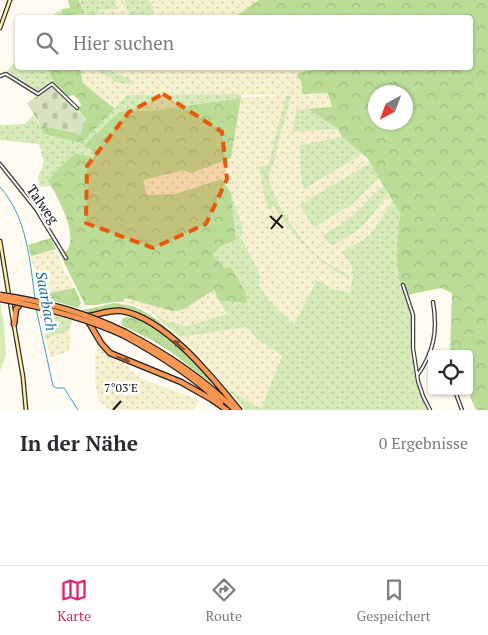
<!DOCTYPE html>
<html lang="de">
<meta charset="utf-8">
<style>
:root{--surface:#fff;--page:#f7f7f7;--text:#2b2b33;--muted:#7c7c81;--line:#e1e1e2;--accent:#db2777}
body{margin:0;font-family:"PT Serif",serif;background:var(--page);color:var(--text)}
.controls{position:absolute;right:15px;bottom:15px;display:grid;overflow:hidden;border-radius:5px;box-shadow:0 1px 4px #0004}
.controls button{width:45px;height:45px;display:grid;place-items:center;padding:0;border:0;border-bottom:1px solid var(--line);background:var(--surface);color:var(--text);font:25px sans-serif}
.compass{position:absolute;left:368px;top:85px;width:45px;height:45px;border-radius:50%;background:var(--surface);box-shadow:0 1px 4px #0004;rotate:221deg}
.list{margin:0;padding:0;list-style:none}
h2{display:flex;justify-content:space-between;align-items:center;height:65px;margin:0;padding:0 20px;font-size:21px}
h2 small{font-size:16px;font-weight:400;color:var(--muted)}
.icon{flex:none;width:28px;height:28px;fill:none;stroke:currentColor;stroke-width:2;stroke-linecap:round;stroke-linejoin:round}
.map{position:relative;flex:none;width:488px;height:410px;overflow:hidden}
.search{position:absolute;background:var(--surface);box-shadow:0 1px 4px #0004;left:15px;right:15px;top:15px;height:55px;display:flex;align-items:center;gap:12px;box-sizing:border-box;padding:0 18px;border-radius:5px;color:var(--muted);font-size:19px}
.sheet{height:155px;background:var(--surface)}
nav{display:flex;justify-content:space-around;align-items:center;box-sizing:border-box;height:70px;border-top:1px solid var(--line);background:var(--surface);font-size:14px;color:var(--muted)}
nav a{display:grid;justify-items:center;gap:2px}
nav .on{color:var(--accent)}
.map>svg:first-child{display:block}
.farmland{fill:url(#farmland-dots)}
.grass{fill:url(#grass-dots)}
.forest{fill:url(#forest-crowns);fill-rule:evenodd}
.cemetery{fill:url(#cemetery-stones)}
.park{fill:#d6ebb8}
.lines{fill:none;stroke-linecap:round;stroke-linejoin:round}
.stream{stroke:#379dd2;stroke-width:1}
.minor-casing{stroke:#424242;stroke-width:4.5}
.secondary-casing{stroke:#313131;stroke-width:5}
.motorway-casing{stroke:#202020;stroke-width:7}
.minor{stroke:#fff;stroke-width:2}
.secondary{stroke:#fff1ab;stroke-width:2.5}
.motorway{stroke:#f99654;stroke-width:4.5}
.motorway-bridge-casing{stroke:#202020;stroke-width:7;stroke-linecap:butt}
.motorway-bridge{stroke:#f99654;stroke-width:4.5}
.oneway{fill:#845232}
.marked{fill:#e8590c;fill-opacity:0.2;stroke:#e8590c;stroke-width:4;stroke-dasharray:10 6;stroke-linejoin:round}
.ticks{fill:none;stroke:#0f0f0f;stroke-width:2}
.labels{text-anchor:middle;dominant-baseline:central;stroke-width:5;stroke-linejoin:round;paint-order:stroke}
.street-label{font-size:14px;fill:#0f0f0f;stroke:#fff}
.water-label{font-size:15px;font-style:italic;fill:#136ea5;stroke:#fff}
.ticks-label{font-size:12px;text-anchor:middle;fill:#0f0f0f;stroke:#fff;stroke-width:5;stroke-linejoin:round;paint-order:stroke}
</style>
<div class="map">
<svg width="488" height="410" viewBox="0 0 488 410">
<defs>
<pattern id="farmland-dots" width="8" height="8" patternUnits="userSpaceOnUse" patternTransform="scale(1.25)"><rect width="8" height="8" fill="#f6f0cf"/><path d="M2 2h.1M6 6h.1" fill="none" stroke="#d2cdb1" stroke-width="1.8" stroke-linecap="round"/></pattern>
<pattern id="grass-dots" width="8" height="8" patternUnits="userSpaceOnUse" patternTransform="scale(1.25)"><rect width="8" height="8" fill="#d6ebb8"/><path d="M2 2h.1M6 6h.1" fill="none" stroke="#b6c89d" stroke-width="1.8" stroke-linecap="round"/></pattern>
<pattern id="forest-crowns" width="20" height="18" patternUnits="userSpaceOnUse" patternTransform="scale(1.25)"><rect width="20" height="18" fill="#badc97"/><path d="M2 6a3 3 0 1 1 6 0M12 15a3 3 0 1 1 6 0" fill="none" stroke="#9fbc81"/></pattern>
<pattern id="cemetery-stones" width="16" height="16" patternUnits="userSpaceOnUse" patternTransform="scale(1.25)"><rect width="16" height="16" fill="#d9e2c0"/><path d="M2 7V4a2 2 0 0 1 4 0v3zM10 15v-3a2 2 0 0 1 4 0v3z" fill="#b9c1a4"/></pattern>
</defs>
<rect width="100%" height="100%" fill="#fffbf0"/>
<path class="farmland" d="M 115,0 L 124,0 L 129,15 L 128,17 L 96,18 L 100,10 L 117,9 Z
M 148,0 L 259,0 L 233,18 L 150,17 L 154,7 Z
M 80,68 L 313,68 L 313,70 L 298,76 L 302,82 L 302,94 L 328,93 L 333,107 L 293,132 L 338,129 L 342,137 L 300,145 L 300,169 L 303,190 L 362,154 L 370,163 L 299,205 L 306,217 L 315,228 L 352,204 L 379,178 L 383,185 L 351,217 L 322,236 L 332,246 L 378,210 L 388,193 L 393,201 L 369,236 L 341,252 L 350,261 L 353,270 L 350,293 L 333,289 L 315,281 L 294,326 L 269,300 L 259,285 L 261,276 L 241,237 L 243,226 L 231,193 L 223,179 L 176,194 L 146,195 L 143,180 L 231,158 L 241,98 L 279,95 L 127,95 L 115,109 L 83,83 Z
M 56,249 L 64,270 L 75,288 L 39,295 L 31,256 Z
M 214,290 L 228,314 L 187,326 L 166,321 L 146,309 L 123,302 L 125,298 L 172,311 L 181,310 Z
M 247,327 L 256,338 L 282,356 L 261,409 L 227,388 L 193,349 L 179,337 Z
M 69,330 L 71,339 L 69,351 L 53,357 L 50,357 L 46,339 Z
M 101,348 L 109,356 L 125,365 L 140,378 L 199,400 L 194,410 L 109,410 L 99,401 L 95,383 L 95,355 L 98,349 Z"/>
<path class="grass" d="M 78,0 L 115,0 L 117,9 L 100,10 L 96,17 L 48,18 L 62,9 L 63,16 L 84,11 Z
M 124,0 L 148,0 L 154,7 L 150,17 L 128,17 L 129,15 Z
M 17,60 L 18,68 L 48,68 L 53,82 L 39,92 L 7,71 Z
M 104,68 L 131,79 L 130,84 L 114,82 L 112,78 L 100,73 L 99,69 Z
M 240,94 L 242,96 L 241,98 L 157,110 L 119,112 L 97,133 L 94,130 L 127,95 Z
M 286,96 L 291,96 C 286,117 278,138 275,159 C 274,164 270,169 269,174 C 267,192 298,237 311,250 C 322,261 335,268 349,276 L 348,278 C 314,260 296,238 274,207 L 269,210 L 265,199 L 259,167 L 268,165 Z
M 308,109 L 338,129 L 293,132 L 296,110 Z
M 33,115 L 40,125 L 43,134 L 81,143 L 93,132 L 95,135 L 92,150 L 94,158 L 52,186 L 40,187 L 38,177 L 44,162 L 39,144 L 0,140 L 0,125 L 25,124 Z
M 342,137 L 362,154 L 303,190 L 300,169 L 300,145 Z
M 370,163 L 379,178 L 352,204 L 314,228 L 299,205 Z
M 383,185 L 388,193 C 371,221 360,230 332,246 L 322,236 L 351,217 Z
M 231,193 L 243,227 L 241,237 L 261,276 L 259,285 L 269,300 L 294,325 L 316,280 L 333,289 L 350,293 C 353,272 357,268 341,252 L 369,236 L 393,201 L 400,213 L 396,256 L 400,285 L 411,315 L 412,321 L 410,335 L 415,378 L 421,396 L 428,410 L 245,410 L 227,388 L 261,409 L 282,356 L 256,338 L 247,327 L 179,337 L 150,311 L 166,321 L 187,326 L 227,314 L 219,301 L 247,303 L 230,266 L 225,268 L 213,255 L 220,247 L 236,240 Z
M 39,311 L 72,320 L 69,330 L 46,339 Z"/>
<path class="forest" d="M 68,0 L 78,0 L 84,12 L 63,17 L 62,9 L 70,8 Z
M 259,0 L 488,0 L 488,410 L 476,410 L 468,391 L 469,391 L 469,354 L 450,354 L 450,352 L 452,293 L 441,288 L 407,295 L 405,285 L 400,285 L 396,256 L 400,213 L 367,158 L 342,137 L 338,129 L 308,109 L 332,107 L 328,93 L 302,94 L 302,82 L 297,76 L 298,73 L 312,70 L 313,68 L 470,68 L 470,18 L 233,18 ZM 376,92 L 406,92 L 406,122 L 376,122 Z
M 48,68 L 80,68 L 83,83 L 115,109 L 94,130 L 97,133 L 119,112 L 157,110 L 241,98 L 231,158 L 191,173 L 184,170 L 143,180 L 147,195 L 175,194 L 222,179 L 231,193 L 236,240 L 220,247 L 213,255 L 225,268 L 230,266 L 245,291 L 247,303 L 219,301 L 214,290 L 182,310 L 172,311 L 125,298 L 123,302 C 110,300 98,307 85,305 L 59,252 L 62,254 C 84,244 57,195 48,181 L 56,171 L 76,153 L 94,158 L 92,150 L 84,146 L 95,134 L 93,132 L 81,143 L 43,134 L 40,125 L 80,134 L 86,119 L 77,109 L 81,105 L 78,99 L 73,95 L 66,97 L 53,82 Z
M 51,238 L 56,249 L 31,256 L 28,245 Z
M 75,288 L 81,303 L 78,308 L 39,297 L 39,295 Z
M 114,303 L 133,306 L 145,312 L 156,319 L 192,350 L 232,396 L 231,397 C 204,365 168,319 126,309 C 114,306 107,312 96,314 C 91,314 85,311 81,310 L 94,308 Z
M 126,317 C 154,318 194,361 213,381 L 211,383 L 171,352 L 152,340 L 121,325 L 122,319 Z"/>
<path class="cemetery" d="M 52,86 L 86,119 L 80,134 L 40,125 L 27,103 Z"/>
<path class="park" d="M 0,301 L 4,326 L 6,355 L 0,371 Z"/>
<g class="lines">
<path class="stream" d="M 0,187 C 27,217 30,261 35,299
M 36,308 L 53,386 L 57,388 L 64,388 L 78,410"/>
<g class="minor-casing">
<path id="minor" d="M 0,76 L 6,74 L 38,94 L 52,84 L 77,108
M 0,164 L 36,209 L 66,258
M 403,285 L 413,315 L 413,348 L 418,381 L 423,396 L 430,410
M 417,376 C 434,352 438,331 433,302
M 455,391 L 462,410"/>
</g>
<g class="secondary-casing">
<path id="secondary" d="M 0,28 L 10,0
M 0,241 L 13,320
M 14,325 L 23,377 L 26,410"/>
</g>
<g class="motorway-casing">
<path id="motorway" d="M 88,316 C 99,315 110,309 122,311 C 165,318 213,378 239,410
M 88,321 L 101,343 L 110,353 L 181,382 L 211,399 L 227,410
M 14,324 L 16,309 L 22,302
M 125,332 C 165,353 203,378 235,410
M 123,335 C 158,354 192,375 221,403"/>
</g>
<use href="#minor" class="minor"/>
<use href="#secondary" class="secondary"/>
<use href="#motorway" class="motorway"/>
<g class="motorway-bridge-casing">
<path id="motorway-bridge" d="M 0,295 C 43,301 86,313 125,332
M 0,299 C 43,307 83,317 123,335"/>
</g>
<use href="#motorway-bridge" class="motorway-bridge"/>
</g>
<defs><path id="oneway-solid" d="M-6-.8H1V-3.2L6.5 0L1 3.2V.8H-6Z" transform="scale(1.25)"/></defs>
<g class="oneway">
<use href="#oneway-solid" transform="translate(179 345) rotate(-140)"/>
<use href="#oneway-solid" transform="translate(123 359) rotate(21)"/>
</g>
<path class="marked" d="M 163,94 L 222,132 L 227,179 L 206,224 L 153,248 L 86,223 L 87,166 L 129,112 Z"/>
<path class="ticks" d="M 270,216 L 283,228M 271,229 L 282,215M 113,410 L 121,401"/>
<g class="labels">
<g class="street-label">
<text transform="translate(43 204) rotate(55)">Talweg</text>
</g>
<g class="water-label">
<text transform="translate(47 301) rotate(80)">Saarbach</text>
</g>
</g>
<g class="ticks-label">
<text x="121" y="392">7°03'E</text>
</g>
</svg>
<div class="controls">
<button><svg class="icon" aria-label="locate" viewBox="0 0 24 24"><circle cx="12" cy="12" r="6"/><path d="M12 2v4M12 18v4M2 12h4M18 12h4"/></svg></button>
</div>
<svg class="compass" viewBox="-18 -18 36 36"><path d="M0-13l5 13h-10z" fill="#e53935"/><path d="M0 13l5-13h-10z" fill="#7c7c81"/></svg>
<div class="search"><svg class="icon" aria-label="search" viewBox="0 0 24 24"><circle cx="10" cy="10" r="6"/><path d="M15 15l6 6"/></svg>Hier suchen</div>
</div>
<section class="sheet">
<h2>In der Nähe<small>0 Ergebnisse</small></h2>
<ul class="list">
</ul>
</section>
<nav>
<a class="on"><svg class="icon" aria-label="map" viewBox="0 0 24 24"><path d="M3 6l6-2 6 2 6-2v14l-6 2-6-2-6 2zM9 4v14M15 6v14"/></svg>Karte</a>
<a><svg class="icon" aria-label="directions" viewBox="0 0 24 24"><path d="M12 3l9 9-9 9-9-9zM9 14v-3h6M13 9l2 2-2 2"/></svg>Route</a>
<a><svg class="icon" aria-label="saved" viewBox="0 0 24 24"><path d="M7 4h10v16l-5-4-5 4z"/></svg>Gespeichert</a>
</nav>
